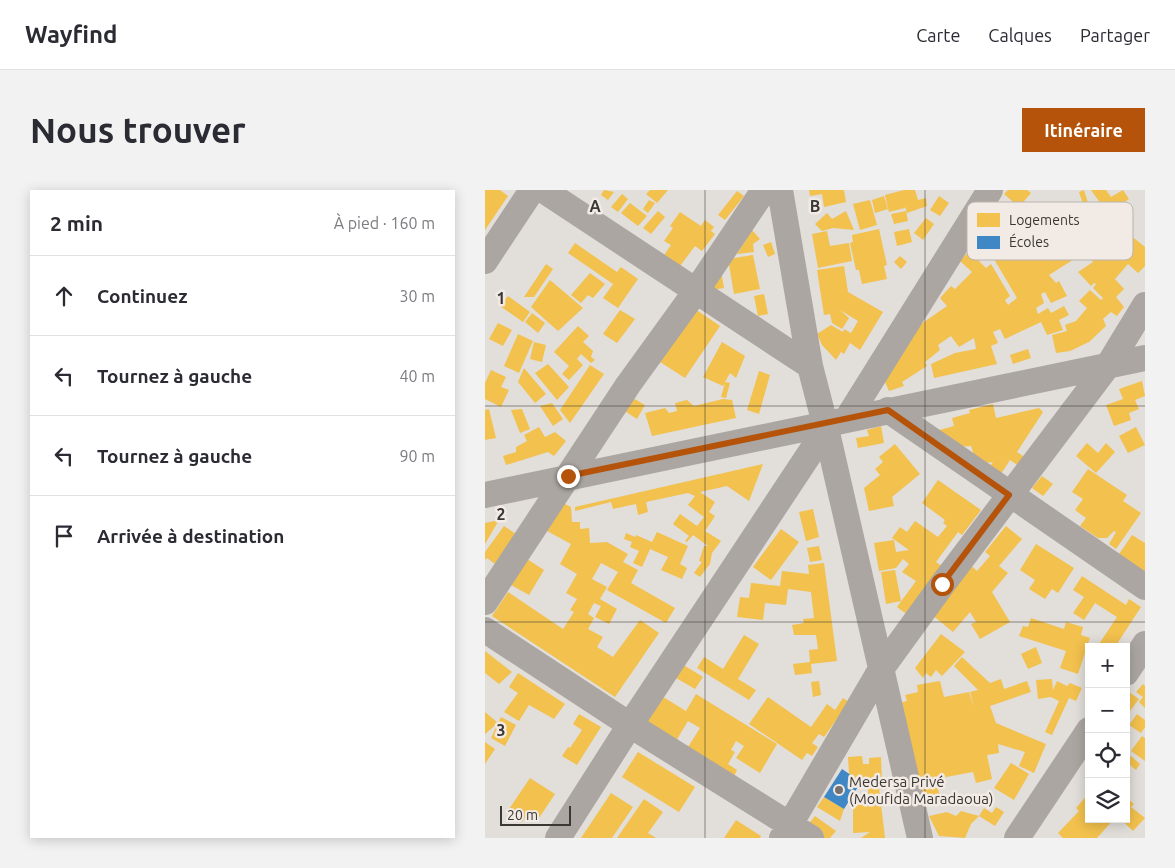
<!DOCTYPE html>
<html lang="fr">
<meta charset="utf-8">
<style>
:root{--surface:#fff;--page:#f2f2f3;--text:#2b2b33;--muted:#7c7c81;--line:#e1e1e2;--accent:#b45309}
body{margin:0;font-family:Ubuntu,sans-serif;background:var(--page);color:var(--text)}
.controls{position:absolute;right:15px;bottom:15px;display:grid;overflow:hidden;border-radius:0px;box-shadow:0 2px 12px #0003}
.controls button{width:45px;height:45px;display:grid;place-items:center;padding:0;border:0;border-bottom:1px solid var(--line);background:var(--surface);color:var(--text);font:25px sans-serif}
.scale{position:absolute;left:15px;bottom:12px;width:71px;box-sizing:border-box;padding-left:5px;border:2px solid #3a3734;border-top:0;font-size:14px;line-height:18px;white-space:nowrap;color:#3a3734;-webkit-text-stroke:4px #f2eae4;paint-order:stroke}
.stop{position:absolute;width:15px;height:15px;margin:-11px;border:4px solid #b45309;border-radius:50%;background:#fff}
.stop.end{background:#b45309;border-color:#fff;box-shadow:0 1px 5px #0008}
.list{margin:0;padding:0;list-style:none}
h2{display:flex;justify-content:space-between;align-items:center;height:65px;margin:0;padding:0 20px;font-size:21px}
h2 small{font-size:16px;font-weight:400;color:var(--muted)}
.list li{display:grid;grid-template-columns:32px 1fr auto;gap:15px;align-items:center;box-sizing:border-box;height:80px;padding:0 20px;border-top:1px solid var(--line)}
.list b{display:block;font-size:19px;white-space:nowrap}
.list em{font-size:16px;font-style:normal;color:var(--muted)}
.icon{flex:none;width:28px;height:28px;fill:none;stroke:currentColor;stroke-width:2;stroke-linecap:round;stroke-linejoin:round}
.map{position:relative;flex:none;width:660px;height:648px;overflow:hidden;border-radius:0px}
header{display:flex;align-items:center;gap:30px;box-sizing:border-box;height:70px;padding:0 25px;background:var(--surface);border-bottom:1px solid var(--line)}
header strong{font-size:24px}
nav{display:flex;gap:28px;margin-inline-start:auto;font-size:18px}
.intro{display:flex;align-items:center;justify-content:space-between;box-sizing:border-box;height:120px;padding:0 30px}
h1{margin:0;font-size:35px}
.button{padding:12px 22px;border-radius:0px;background:var(--accent);color:#fff;font-size:18px;font-weight:700}
main{display:flex;gap:30px;padding:0 30px}
aside{flex:1;background:var(--surface);border-radius:0px;box-shadow:0 2px 12px #0003}
.map>svg:first-child{display:block}
.homes{fill:#f2c14e}
.schools{fill:#3f88c5}
.lines{fill:none;stroke-linecap:round;stroke-linejoin:round}
.street{stroke:#aba6a1;stroke-width:26}
.route{stroke:#b45309;stroke-width:6}
.grid{fill:none;stroke:#3a3734;stroke-width:1;stroke-opacity:0.55}
.poi-dot{fill:#75716e;stroke:#f2eae4;stroke-width:2}
.labels{text-anchor:middle;dominant-baseline:central;stroke-width:5;stroke-linejoin:round;paint-order:stroke}
.poi-label{font-size:15px;fill:#3a3734;stroke:#f2eae4;text-anchor:start}
.key{fill:#f2eae4;stroke:#bbb4af;stroke-width:1}
.key-label{font-size:14px;fill:#3a3734}
.grid-label{font-size:16px;text-anchor:middle;font-weight:bold;fill:#3a3734;stroke:#f2eae4;stroke-width:5;stroke-linejoin:round;paint-order:stroke}
</style>
<header>
<strong>Wayfind</strong>
<nav><a>Carte</a><a>Calques</a><a>Partager</a></nav>
</header>
<div class="intro"><h1>Nous trouver</h1><a class="button">Itinéraire</a></div>
<main>
<aside>
<h2>2 min<small>À pied · 160 m</small></h2>
<ul class="list">
<li><svg class="icon" aria-label="ahead" viewBox="0 0 24 24"><path d="M12 20V5M6 11l6-6 6 6"/></svg><div><b>Continuez</b></div><em>30 m</em></li>
<li><svg class="icon" aria-label="left" viewBox="0 0 24 24"><path d="M17 20v-9H6M10 6l-5 5 5 5"/></svg><div><b>Tournez à gauche</b></div><em>40 m</em></li>
<li><svg class="icon" aria-label="left" viewBox="0 0 24 24"><path d="M17 20v-9H6M10 6l-5 5 5 5"/></svg><div><b>Tournez à gauche</b></div><em>90 m</em></li>
<li><svg class="icon" aria-label="arrive" viewBox="0 0 24 24"><path d="M6 21V4h12l-3 4 3 4H6"/></svg><div><b>Arrivée à destination</b></div></li>
</ul>
</aside>
<div class="map">
<svg width="660" height="648" viewBox="0 0 660 648">
<rect width="100%" height="100%" fill="#e2deda"/>
<path class="homes" d="M 0,0 L 15,0 L 23,6 L 0,40 Z
M 119,0 L 129,2 L 123,10 L 116,5 Z
M 165,0 L 183,0 L 172,13 L 161,4 Z
M 324,0 L 359,0 L 361,12 L 339,17 L 337,4 L 325,6 Z
M 419,0 L 430,0 L 433,10 L 441,8 L 442,16 L 422,23 L 420,16 L 420,18 L 404,22 L 400,5 Z
M 523,0 L 542,0 L 546,3 L 534,17 L 519,4 Z
M 599,0 L 603,13 L 598,14 L 594,2 Z
M 606,0 L 621,0 L 626,7 L 638,0 L 644,9 L 623,24 Z
M 252,1 L 259,6 L 240,30 L 233,25 Z
M 137,4 L 143,9 L 133,22 L 126,17 Z
M 399,6 L 403,19 L 390,23 L 387,10 Z
M 454,6 L 464,13 L 455,26 L 445,20 Z
M 164,10 L 170,13 L 163,23 L 158,19 Z
M 385,10 L 392,35 L 375,40 L 368,14 Z
M 520,12 L 533,23 L 527,29 L 531,32 L 522,41 L 531,50 L 551,33 L 540,21 L 549,12 L 562,28 L 559,31 L 563,37 L 575,28 L 588,45 L 618,27 L 629,44 L 564,85 L 571,93 L 574,91 L 582,106 L 566,113 L 560,102 L 556,104 L 559,113 L 551,118 L 553,124 L 563,118 L 566,123 L 579,116 L 584,125 L 574,130 L 578,140 L 562,145 L 556,132 L 520,149 L 515,139 L 508,142 L 513,153 L 506,156 L 512,174 L 449,188 L 446,174 L 470,163 L 491,159 L 489,148 L 474,157 L 466,146 L 453,155 L 455,160 L 440,172 L 442,176 L 417,192 L 419,196 L 404,201 L 396,183 L 426,141 L 462,116 L 455,108 L 466,96 L 470,99 L 487,82 L 475,71 L 484,61 L 501,78 L 506,74 L 525,106 L 520,110 L 523,115 L 532,108 L 506,64 L 512,59 L 496,42 Z
M 145,13 L 162,26 L 153,36 L 136,23 Z
M 173,21 L 180,27 L 166,44 L 158,38 Z
M 361,21 L 369,40 L 348,38 L 337,41 L 330,34 L 342,23 L 347,29 Z
M 421,21 L 423,31 L 409,34 L 406,24 Z
M 195,22 L 216,36 L 220,30 L 229,37 L 226,41 L 230,44 L 217,61 L 210,56 L 195,76 L 179,65 L 186,55 L 179,51 L 188,38 L 185,36 Z
M 441,28 L 449,34 L 438,50 L 429,43 Z
M 394,39 L 402,75 L 399,76 L 402,89 L 377,94 L 374,80 L 371,80 L 365,53 L 368,52 L 367,45 Z
M 424,39 L 427,52 L 412,56 L 409,42 Z
M 267,40 L 275,49 L 268,54 L 269,62 L 252,64 Z
M 639,40 L 660,57 L 660,76 L 653,83 L 643,74 L 630,89 L 639,99 L 631,107 L 639,117 L 632,126 L 626,122 L 618,129 L 621,136 L 604,152 L 585,161 L 571,163 L 567,145 L 582,141 L 580,135 L 591,131 L 602,118 L 594,111 L 605,100 L 616,110 L 618,108 L 608,98 L 611,94 L 609,93 L 606,96 L 593,82 L 608,72 L 604,67 L 612,61 L 610,58 L 619,52 L 623,56 Z
M 342,41 L 345,56 L 364,53 L 367,71 L 333,78 L 327,44 Z
M 286,52 L 290,64 L 283,67 L 278,55 Z
M 90,53 L 132,82 L 136,77 L 153,89 L 133,118 L 118,108 L 128,94 L 83,63 Z
M 268,65 L 275,99 L 249,104 L 243,69 Z
M 415,66 L 422,72 L 416,79 L 409,72 Z
M 61,74 L 68,79 L 49,107 L 39,107 Z
M 359,76 L 363,102 L 398,122 L 375,160 L 365,153 L 359,164 L 356,162 L 351,170 L 337,155 L 332,144 L 346,135 L 358,142 L 359,139 L 366,143 L 373,131 L 355,120 L 364,128 L 357,139 L 347,133 L 345,124 L 339,125 L 332,80 Z
M 105,83 L 120,94 L 108,108 L 103,105 L 96,113 L 86,105 Z
M 237,86 L 239,98 L 227,100 L 225,88 Z
M 65,90 L 98,118 L 73,141 L 46,117 Z
M 279,104 L 283,124 L 273,126 L 269,106 Z
M 23,106 L 45,122 L 38,132 L 15,116 Z
M 210,119 L 235,136 L 200,188 L 175,172 Z
M 135,120 L 150,129 L 132,153 L 118,144 Z
M 47,123 L 60,133 L 53,143 L 40,132 Z
M 13,133 L 27,140 L 18,156 L 4,149 Z
M 93,136 L 104,146 L 98,152 L 108,161 L 106,167 L 110,170 L 106,173 L 96,164 L 92,169 L 98,175 L 84,190 L 77,184 L 84,176 L 69,162 Z
M 33,144 L 48,151 L 34,183 L 19,176 Z
M 49,152 L 61,155 L 57,172 L 45,169 Z
M 237,152 L 260,166 L 251,188 L 245,183 L 240,192 L 245,193 L 241,208 L 236,207 L 240,193 L 238,196 L 218,187 Z
M 543,159 L 546,168 L 528,174 L 525,165 Z
M 63,174 L 84,197 L 72,210 L 50,183 Z
M 105,175 L 119,184 L 85,233 L 75,220 Z
M 39,178 L 61,204 L 50,213 L 33,192 Z
M 6,180 L 21,187 L 16,197 L 24,200 L 16,217 L 0,209 L 0,193 Z
M 274,181 L 285,185 L 274,224 L 262,220 Z
M 657,191 L 660,206 L 650,210 L 654,219 L 644,223 L 646,230 L 629,236 L 621,215 L 638,209 L 634,199 Z
M 146,207 L 160,215 L 152,229 L 138,220 Z
M 238,209 L 247,210 L 251,228 L 167,246 L 160,223 L 180,218 L 184,223 L 192,221 L 190,213 L 202,210 L 209,216 Z
M 67,213 L 78,229 L 68,236 L 55,216 Z
M 508,214 L 511,228 L 554,218 L 558,222 L 532,262 L 541,268 L 535,277 L 525,270 L 516,284 L 505,276 L 508,272 L 492,274 L 486,256 L 473,257 L 451,241 L 469,236 L 467,228 L 485,223 L 484,220 Z
M 4,219 L 11,248 L 0,250 L 0,220 Z
M 37,219 L 45,239 L 35,243 L 26,220 Z
M 396,236 L 399,253 L 373,258 L 371,248 L 384,246 L 382,240 Z
M 54,237 L 60,247 L 70,242 L 81,251 L 69,266 L 63,262 L 21,275 L 18,266 L 31,262 L 31,257 L 42,251 L 39,245 Z
M 651,237 L 660,255 L 643,263 L 634,246 Z
M 602,253 L 613,263 L 621,253 L 630,262 L 611,283 L 591,266 Z
M 410,254 L 435,284 L 407,307 L 409,316 L 384,321 L 379,298 L 395,285 L 390,279 L 398,272 L 394,267 Z
M 278,274 L 264,311 L 242,296 L 215,302 L 230,312 L 224,322 L 230,326 L 220,341 L 236,351 L 227,363 L 225,374 L 215,387 L 209,383 L 217,372 L 214,371 L 219,356 L 223,356 L 208,345 L 202,352 L 200,351 L 204,346 L 188,334 L 195,324 L 212,336 L 219,327 L 203,315 L 210,306 L 203,303 L 161,312 L 163,322 L 153,325 L 151,314 L 128,319 L 126,312 L 90,321 L 90,317 Z
M 603,279 L 642,305 L 638,311 L 656,323 L 631,359 L 624,354 L 631,342 L 629,341 L 622,348 L 613,348 L 595,336 L 601,328 L 590,320 L 598,309 L 587,302 Z
M 557,286 L 568,294 L 558,306 L 547,298 Z
M 453,290 L 496,320 L 477,345 L 473,342 L 451,372 L 461,379 L 427,428 L 412,417 L 431,391 L 417,382 L 424,374 L 418,369 L 411,378 L 394,381 L 389,353 L 409,350 L 411,362 L 424,360 L 407,348 L 415,337 L 422,342 L 430,331 L 453,347 L 462,336 L 458,333 L 460,330 L 437,313 Z
M 78,313 L 86,317 L 87,332 L 95,332 L 95,339 L 104,338 L 105,353 L 122,352 L 143,364 L 138,372 L 153,380 L 146,393 L 190,418 L 181,433 L 122,400 L 133,382 L 116,373 L 107,389 L 122,397 L 115,409 L 132,419 L 124,434 L 110,427 L 116,416 L 109,413 L 103,424 L 109,428 L 103,439 L 118,447 L 112,457 L 128,467 L 155,430 L 174,443 L 130,507 L 7,426 L 23,402 L 78,439 L 89,422 L 85,420 L 92,409 L 81,403 L 92,384 L 75,374 L 86,354 L 62,341 Z
M 328,319 L 334,347 L 321,351 L 314,322 Z
M 14,330 L 0,354 L 0,333 Z
M 19,336 L 31,344 L 10,374 L 2,368 L 0,370 L 0,362 Z
M 521,336 L 537,349 L 514,376 L 523,383 L 507,402 L 525,432 L 495,449 L 486,434 L 491,432 L 485,422 L 468,442 L 440,419 L 481,371 L 492,381 L 505,366 L 500,362 Z
M 296,339 L 314,352 L 286,390 L 268,377 Z
M 172,342 L 203,356 L 195,374 L 202,378 L 197,389 L 176,380 L 183,367 L 165,359 L 157,377 L 148,373 L 154,361 L 145,357 L 147,352 L 139,349 L 141,343 L 150,347 L 151,345 L 167,352 Z
M 647,345 L 660,353 L 660,385 L 632,367 Z
M 551,354 L 589,378 L 573,403 L 567,399 L 560,409 L 544,399 L 550,390 L 535,380 Z
M 334,356 L 337,370 L 325,372 L 322,358 Z
M 42,369 L 59,380 L 44,405 L 26,395 Z
M 339,373 L 352,471 L 326,474 L 327,483 L 310,485 L 308,474 L 325,472 L 324,460 L 333,459 L 331,445 L 309,445 L 307,435 L 319,433 L 318,429 L 329,428 L 326,402 L 303,399 L 301,415 L 280,413 L 278,430 L 252,427 L 255,407 L 264,408 L 266,393 L 295,396 L 297,381 L 324,384 L 323,375 Z
M 410,380 L 416,411 L 401,414 L 396,382 Z
M 597,386 L 641,415 L 644,409 L 656,417 L 630,457 L 612,457 L 632,427 L 610,413 L 599,430 L 588,423 L 599,407 L 588,400 Z
M 546,428 L 579,439 L 581,432 L 598,437 L 596,445 L 605,448 L 593,484 L 575,478 L 581,461 L 534,446 L 538,436 L 543,437 Z
M 456,444 L 480,462 L 457,486 L 451,480 L 446,487 L 441,483 L 438,488 L 430,478 Z
M 259,445 L 274,454 L 253,489 L 271,500 L 264,510 L 212,478 L 219,467 L 238,479 Z
M 551,457 L 557,473 L 543,479 L 536,464 Z
M 0,461 L 27,482 L 14,494 L 0,483 Z
M 477,467 L 505,493 L 516,489 L 519,499 L 542,491 L 546,502 L 505,516 L 511,533 L 561,554 L 549,583 L 534,576 L 540,562 L 513,554 L 514,563 L 502,565 L 507,589 L 491,593 L 488,582 L 434,592 L 409,514 L 422,511 L 420,505 L 433,502 L 432,495 L 455,491 L 459,507 L 484,502 L 489,518 L 485,502 L 493,500 L 469,476 Z
M 192,471 L 218,487 L 210,499 L 184,484 Z
M 33,483 L 80,514 L 69,529 L 44,515 L 34,531 L 19,522 L 33,503 L 24,497 Z
M 567,489 L 568,500 L 572,491 L 582,496 L 585,493 L 597,498 L 591,511 L 584,508 L 567,545 L 560,542 L 574,511 L 566,507 L 553,509 L 551,490 Z
M 334,491 L 336,505 L 328,507 L 326,492 Z
M 658,494 L 660,496 L 660,518 L 654,512 L 658,507 L 651,502 Z
M 641,500 L 654,509 L 645,521 L 641,519 L 643,511 L 641,510 Z
M 170,502 L 201,521 L 211,504 L 292,554 L 275,583 L 251,568 L 259,556 L 251,551 L 246,560 L 250,562 L 243,574 L 252,580 L 249,586 L 203,557 L 215,538 L 203,531 L 191,551 L 155,528 Z
M 283,507 L 326,537 L 342,514 L 350,520 L 358,508 L 364,512 L 339,547 L 334,544 L 327,553 L 333,557 L 327,566 L 322,563 L 317,570 L 264,534 Z
M 0,522 L 13,533 L 0,544 Z
M 94,524 L 116,537 L 92,575 L 77,566 L 83,557 L 85,558 L 97,540 L 88,534 Z
M 652,524 L 660,530 L 660,537 L 656,543 L 644,535 Z
M 16,527 L 31,535 L 20,556 L 6,548 Z
M 657,546 L 660,548 L 660,571 L 646,561 Z
M 0,552 L 10,559 L 0,574 Z
M 153,562 L 210,597 L 194,622 L 137,587 Z
M 377,566 L 378,574 L 384,574 L 384,568 L 396,567 L 397,594 L 378,594 L 378,588 L 370,588 L 364,584 L 363,567 Z
M 646,566 L 655,574 L 651,580 L 641,572 Z
M 526,573 L 544,584 L 529,610 L 509,598 Z
M 45,588 L 70,604 L 54,628 L 44,621 L 37,632 L 22,622 Z
M 449,589 L 459,616 L 440,612 L 432,596 Z
M 383,595 L 394,597 L 400,648 L 376,648 L 385,642 L 368,643 L 368,616 L 383,607 Z
M 126,603 L 148,617 L 127,648 L 96,648 Z
M 604,603 L 604,629 L 629,629 L 612,648 L 578,648 L 573,643 L 594,621 L 591,618 Z
M 339,607 L 359,619 L 355,631 L 332,617 Z
M 641,607 L 649,614 L 646,617 L 660,628 L 648,641 L 635,629 L 641,629 Z
M 159,609 L 178,622 L 163,643 L 171,648 L 132,648 Z
M 511,617 L 519,622 L 510,636 L 494,626 L 486,634 L 480,648 L 454,646 L 444,626 L 462,622 L 471,626 L 476,621 L 494,626 L 499,618 L 507,623 Z
M 330,626 L 351,641 L 345,648 L 338,648 L 322,636 Z
M 251,630 L 276,646 L 275,648 L 239,648 Z"/>
<path class="schools" d="M 357,579 L 376,592 L 359,619 L 339,607 Z"/>
<g class="lines">
<path class="street" d="M 58,0 L 325,176
M 295,0 L 325,176 L 340,234 L 435,648
M 0,71 L 47,0
M 403,220 L 660,397
M 362,229 L 505,0
M 0,305 L 660,168
M 0,412 L 143,195 L 211,101 L 279,0
M 0,440 L 145,535 L 326,648
M 641,483 L 660,454
M 73,648 L 145,535 L 341,239
M 297,648 L 396,479 L 457,395 L 624,174 L 660,115
M 532,648 L 604,540"/>
</g>
<g class="lines">
<path class="route" d="M 83,286 L 403,220 L 524,305 L 457,394"/>
</g>
<path class="grid" d="M 220,0 L 220,648M 440,0 L 440,648M 0,216 L 660,216M 0,432 L 660,432"/>
<circle class="poi-dot" cx="354" cy="600" r="5"/>
<g class="labels">
<g class="poi-label">
<text x="364" y="591">Medersa Privé<tspan x="364" dy="17">(Moufida Maradaoua)</tspan></text>
</g>
</g>
<rect x="482" y="12" width="166" height="58" rx="8" class="key"/>
<rect x="492" y="23" width="23" height="14" fill="#f2c14e"/>
<rect x="492" y="46" width="23" height="13" fill="#3f88c5"/>
<g class="key-label">
<text x="524" y="35">Logements</text>
<text x="524" y="57">Écoles</text>
</g>
<g class="grid-label">
<text x="110" y="22">A</text>
<text x="330" y="22">B</text>
<text x="16" y="114">1</text>
<text x="16" y="330">2</text>
<text x="16" y="546">3</text>
</g>
</svg>
<div class="controls">
<button>+</button>
<button>−</button>
<button><svg class="icon" aria-label="locate" viewBox="0 0 24 24"><circle cx="12" cy="12" r="6"/><path d="M12 2v4M12 18v4M2 12h4M18 12h4"/></svg></button>
<button><svg class="icon" aria-label="layers" viewBox="0 0 24 24"><path d="M12 4l9 5-9 5-9-5zM3 14l9 5 9-5"/></svg></button>
</div>
<div class="scale">20 m</div>
<div class="stop" style="left:457px;top:394px"></div>
<div class="stop end" style="left:83px;top:286px"></div>
</div>
</main>
